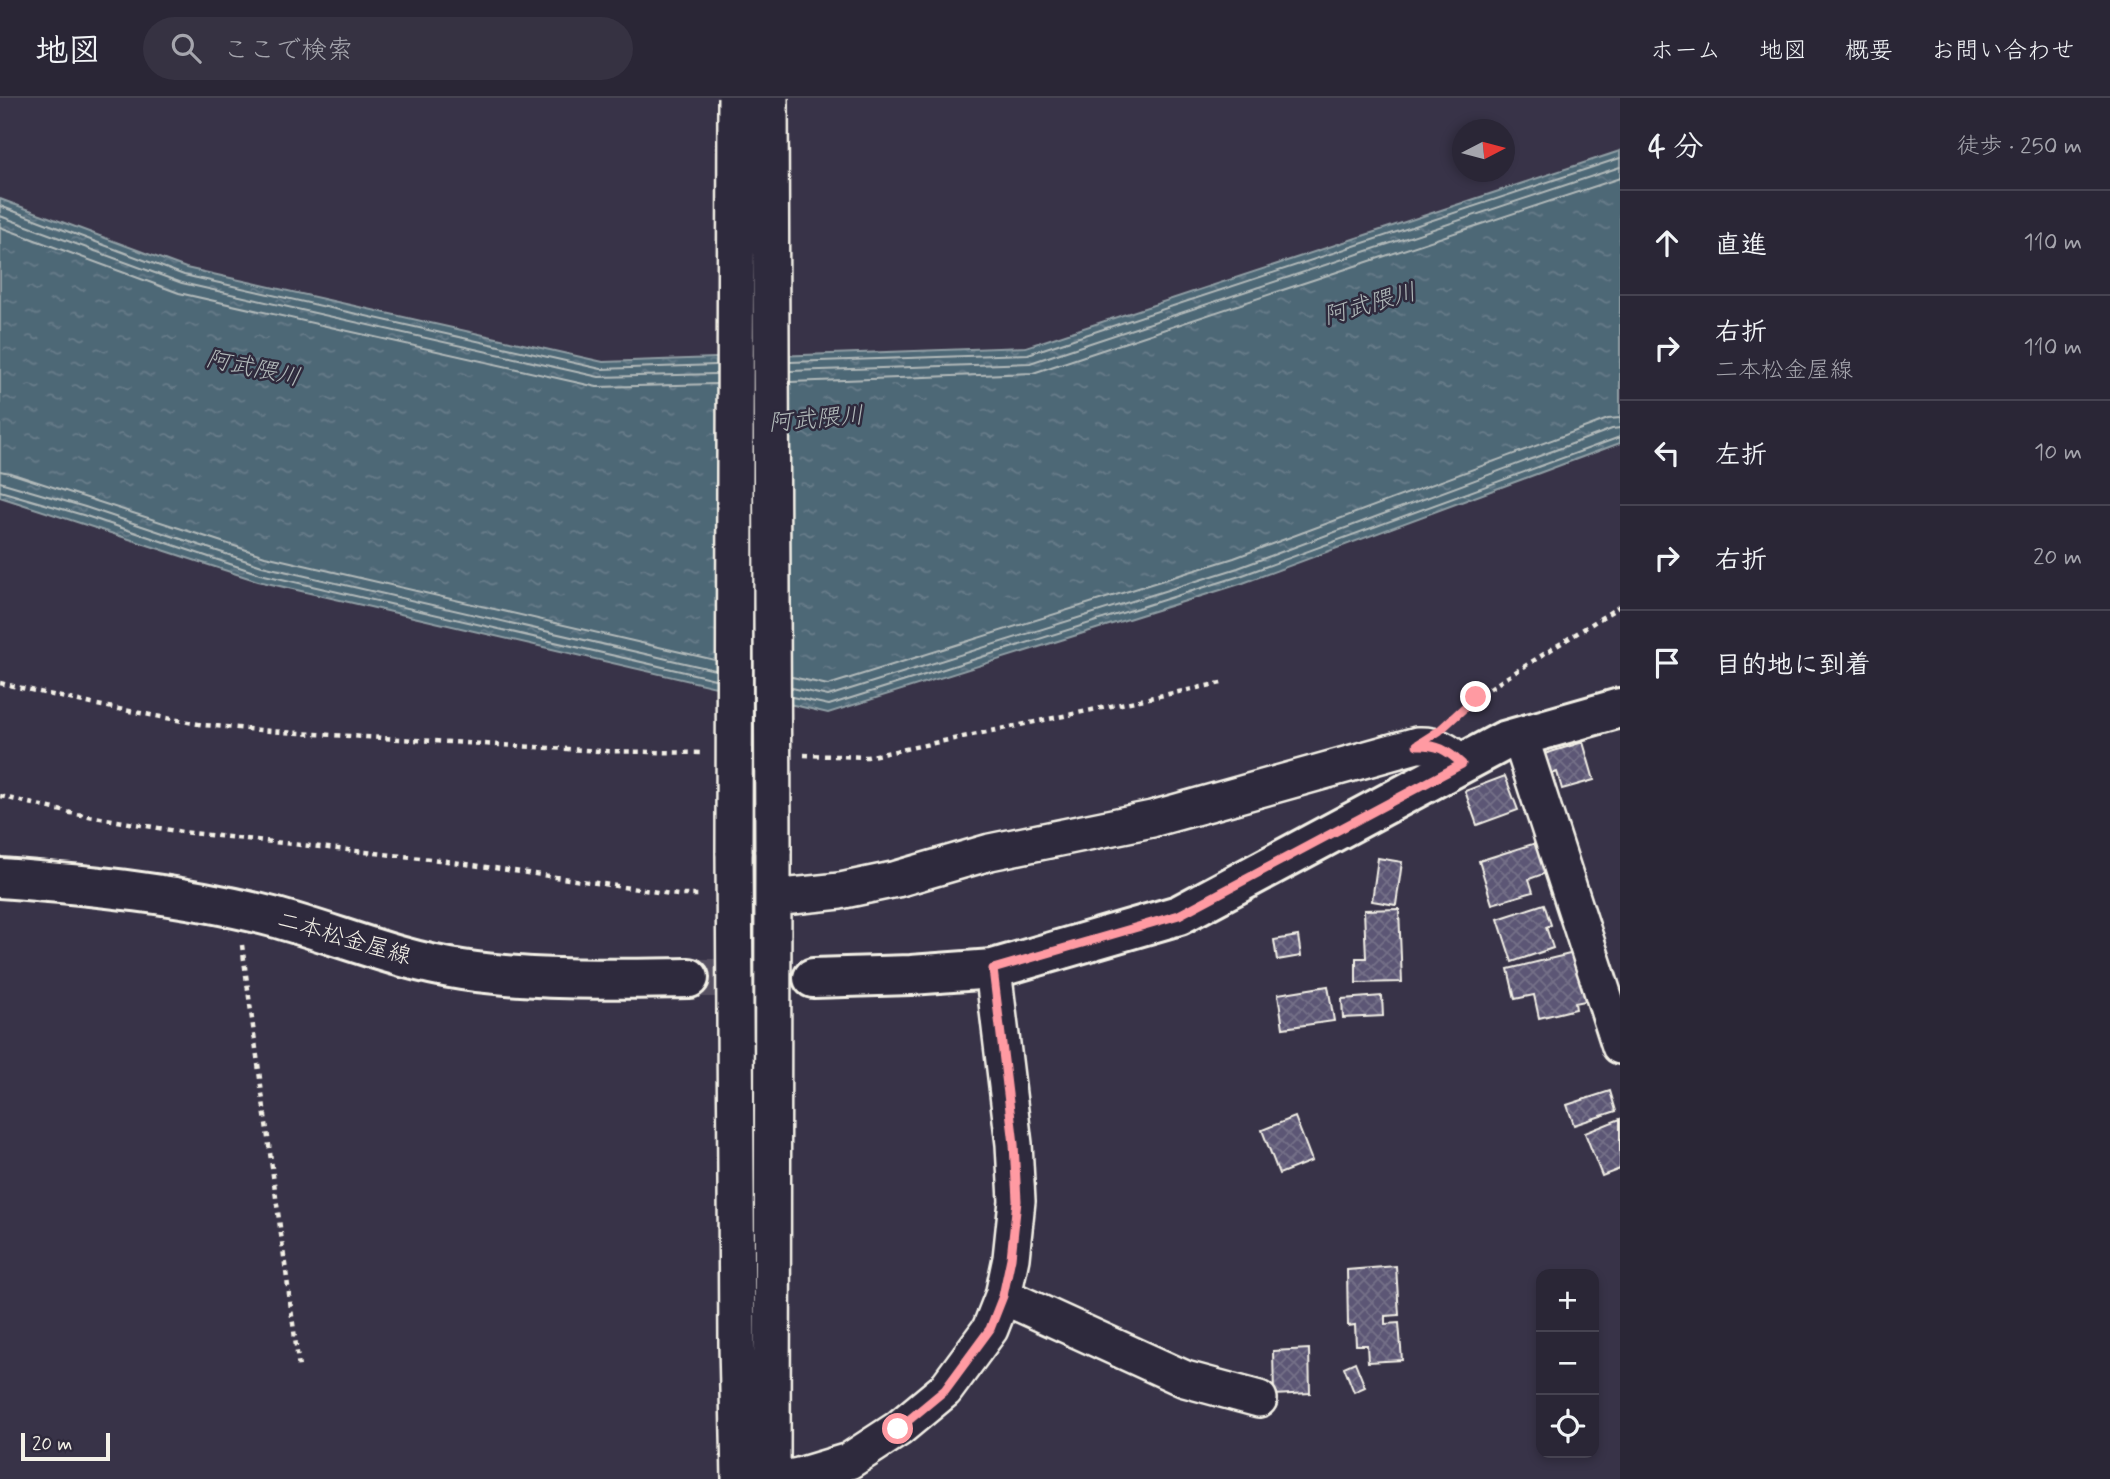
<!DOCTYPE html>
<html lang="ja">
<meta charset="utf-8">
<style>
:root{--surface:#2a2636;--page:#363242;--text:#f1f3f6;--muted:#a5a5ad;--line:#464351}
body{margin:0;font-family:Mynerve,"Klee One",sans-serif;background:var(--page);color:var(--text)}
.controls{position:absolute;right:21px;bottom:21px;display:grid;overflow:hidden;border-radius:14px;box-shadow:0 4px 10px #0003}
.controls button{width:63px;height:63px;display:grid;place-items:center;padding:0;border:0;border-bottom:2px solid var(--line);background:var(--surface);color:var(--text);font:35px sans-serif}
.compass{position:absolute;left:1452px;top:21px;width:63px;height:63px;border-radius:50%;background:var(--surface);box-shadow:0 4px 10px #0003;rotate:84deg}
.scale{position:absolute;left:21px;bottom:18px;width:89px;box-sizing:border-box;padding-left:7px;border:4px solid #f4f1e8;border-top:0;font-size:19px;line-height:24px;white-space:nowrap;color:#f4f1e8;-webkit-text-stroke:5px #2f2a3d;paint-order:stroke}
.stop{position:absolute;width:21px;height:21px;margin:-16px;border:5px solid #ff9aa2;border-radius:50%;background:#fff}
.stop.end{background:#ff9aa2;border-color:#fff;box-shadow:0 2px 7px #0008}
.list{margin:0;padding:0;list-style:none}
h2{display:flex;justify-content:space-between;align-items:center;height:91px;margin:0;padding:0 28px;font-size:30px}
h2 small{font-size:23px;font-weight:400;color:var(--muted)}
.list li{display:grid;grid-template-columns:46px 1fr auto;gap:21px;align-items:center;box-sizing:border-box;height:105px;padding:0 28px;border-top:2px solid var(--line)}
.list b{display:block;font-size:26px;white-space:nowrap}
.list p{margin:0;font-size:23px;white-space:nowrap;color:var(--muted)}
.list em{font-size:23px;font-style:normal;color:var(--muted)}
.icon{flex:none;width:38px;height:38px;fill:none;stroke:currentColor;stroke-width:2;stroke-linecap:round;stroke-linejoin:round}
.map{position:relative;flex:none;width:1620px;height:1381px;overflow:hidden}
header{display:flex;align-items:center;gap:42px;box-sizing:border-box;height:98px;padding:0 35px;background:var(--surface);border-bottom:2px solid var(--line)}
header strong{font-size:33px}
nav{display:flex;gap:38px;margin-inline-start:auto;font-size:24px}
.search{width:490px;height:63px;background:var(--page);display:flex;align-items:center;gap:18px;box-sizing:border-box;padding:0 24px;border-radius:38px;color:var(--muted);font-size:26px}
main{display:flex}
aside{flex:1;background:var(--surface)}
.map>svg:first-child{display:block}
.water{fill:url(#water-ripples);stroke:#909ea4;stroke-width:2}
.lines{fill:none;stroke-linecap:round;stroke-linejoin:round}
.shore{stroke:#b2baba;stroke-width:2}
.building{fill:url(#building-cross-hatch);stroke:#f4f1e8;stroke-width:2}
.major-tunnel{stroke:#545060;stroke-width:38;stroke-dasharray:38 19;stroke-linecap:butt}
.minor-casing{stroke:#f4f1e8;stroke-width:40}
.major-casing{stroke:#f4f1e8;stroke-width:44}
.path{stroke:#f4f1e8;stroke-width:4.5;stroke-dasharray:5 5;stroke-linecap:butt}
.minor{stroke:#2f2a3d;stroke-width:35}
.major{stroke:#2f2a3d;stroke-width:38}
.minor-bridge-casing{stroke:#f4f1e8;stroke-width:40;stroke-linecap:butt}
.minor-bridge{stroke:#2f2a3d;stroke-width:35}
.route{stroke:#ff9aa2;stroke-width:9}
.labels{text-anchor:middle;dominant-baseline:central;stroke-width:5;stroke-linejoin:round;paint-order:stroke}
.street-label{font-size:23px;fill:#f4f1e8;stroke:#2f2a3d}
.water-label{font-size:24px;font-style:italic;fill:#b2baba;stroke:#2f2a3d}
</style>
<header>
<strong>地図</strong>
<div class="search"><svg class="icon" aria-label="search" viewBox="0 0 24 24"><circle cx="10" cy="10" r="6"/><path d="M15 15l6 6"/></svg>ここで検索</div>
<nav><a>ホーム</a><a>地図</a><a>概要</a><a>お問い合わせ</a></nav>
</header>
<main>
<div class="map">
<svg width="1620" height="1381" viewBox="0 0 1620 1381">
<defs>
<pattern id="water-ripples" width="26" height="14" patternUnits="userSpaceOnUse" patternTransform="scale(1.75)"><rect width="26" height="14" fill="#4e6776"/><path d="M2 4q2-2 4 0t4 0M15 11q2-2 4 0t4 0" fill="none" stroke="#687d8a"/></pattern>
<pattern id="building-cross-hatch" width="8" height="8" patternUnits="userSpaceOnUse" patternTransform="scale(1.75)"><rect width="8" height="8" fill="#5c5774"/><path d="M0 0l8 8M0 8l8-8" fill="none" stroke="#747088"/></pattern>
</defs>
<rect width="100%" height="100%" fill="#383348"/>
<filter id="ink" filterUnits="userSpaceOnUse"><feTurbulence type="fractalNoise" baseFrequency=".0143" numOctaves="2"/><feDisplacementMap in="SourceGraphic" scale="14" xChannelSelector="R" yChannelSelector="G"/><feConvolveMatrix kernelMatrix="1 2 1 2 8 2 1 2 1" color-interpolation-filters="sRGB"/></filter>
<g filter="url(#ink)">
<path class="water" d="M 1620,53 L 1620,345 L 1243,485 L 828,615 L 258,483 L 0,399 L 0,101 L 186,170 L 603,264 L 1026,249 Z"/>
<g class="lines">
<path class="shore" d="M 0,108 L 184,177 L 601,271 L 716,267
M 0,118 L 182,185 L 599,279 L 716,276
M 0,129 L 179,195 L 597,289 L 716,286
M 790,264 L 1028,256 L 1620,60
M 790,273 L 1030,265 L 1620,69
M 790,284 L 1033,275 L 1620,80
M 0,373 L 10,375 L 265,458 L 715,562
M 0,384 L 85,409 L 262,468 L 715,572
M 0,393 L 83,417 L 260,476 L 715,581
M 792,579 L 828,587 L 1234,460 L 1608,321 L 1620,320
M 792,590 L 828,598 L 1238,470 L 1612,331 L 1620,330
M 792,599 L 829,607 L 1240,478 L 1620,339"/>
</g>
<path class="building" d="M 1583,644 L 1594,682 L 1562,691 L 1557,674 L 1547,677 L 1541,657 Z
M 1505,678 L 1518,712 L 1477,727 L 1465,693 Z
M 1536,745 L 1546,775 L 1529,781 L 1533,794 L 1492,806 L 1479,763 Z
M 1378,760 L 1402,764 L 1396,807 L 1372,803 Z
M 1544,806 L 1551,827 L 1546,829 L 1553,850 L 1512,864 L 1498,821 Z
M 1399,811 L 1402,884 L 1356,885 L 1356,860 L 1366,860 L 1364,812 Z
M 1298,838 L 1301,858 L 1277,862 L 1274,842 Z
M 1574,855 L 1585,903 L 1575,905 L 1576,911 L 1539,920 L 1534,897 L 1515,901 L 1508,871 Z
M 1328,888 L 1334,923 L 1283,930 L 1278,896 Z
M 1382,898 L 1383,918 L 1343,920 L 1342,901 Z
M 1610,993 L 1616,1013 L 1574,1027 L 1567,1007 Z
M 1295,1019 L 1312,1063 L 1279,1076 L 1262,1032 Z
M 1620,1021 L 1620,1071 L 1602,1078 L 1585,1035 Z
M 1396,1168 L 1399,1217 L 1385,1218 L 1385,1226 L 1399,1225 L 1402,1262 L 1368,1264 L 1367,1247 L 1356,1247 L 1355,1227 L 1348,1228 L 1347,1172 Z
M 1309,1251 L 1310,1295 L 1274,1297 L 1273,1253 Z
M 1355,1264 L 1365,1289 L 1354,1294 L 1344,1269 Z"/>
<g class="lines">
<path class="major-tunnel" d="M 689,880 L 813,880"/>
<g class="minor-casing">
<path id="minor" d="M 1520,639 L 1620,948
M 734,754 L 737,1246 L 740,1381
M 773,800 L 840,793 L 897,781 L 990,754 L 1152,721 L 1417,647 C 1437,646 1447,652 1462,666
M 1003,1198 L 1185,1281 L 1259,1301
M 772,1381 L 773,752
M 784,1381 L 799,1378 L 849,1363 L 898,1331 L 945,1292 L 990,1231 L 1003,1198 L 1011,1160 L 1017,1103 L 1014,1046 L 993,871"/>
</g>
<g class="major-casing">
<path id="major" d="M 0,780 C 91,787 184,796 273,819 C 336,836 396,862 462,872 C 537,883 613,881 689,880
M 813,880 L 911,877 L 993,871 L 1179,817 L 1504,643 L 1620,610"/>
</g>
<path class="path" d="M 0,585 L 92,606 L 204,627 L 282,634 L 601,653 L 704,655
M 1451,622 L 1476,599 L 1620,508
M 804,657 L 867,659 L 1226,584
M 0,698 L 71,715 L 182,734 L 439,762 L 678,797 L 702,797
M 242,847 L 299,1270"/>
<use href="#minor" class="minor"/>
<use href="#major" class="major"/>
<g class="minor-bridge-casing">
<path id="minor-bridge" d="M 770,0 L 773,752
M 734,754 L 736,0"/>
</g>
<use href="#minor-bridge" class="minor-bridge"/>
</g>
</g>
<g class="lines" filter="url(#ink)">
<path class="route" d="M 898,1331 L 945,1292 L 990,1231 L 1003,1198 L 1011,1160 L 1017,1103 L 1014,1046 L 993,871 L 1179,817 L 1462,666 C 1447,652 1437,646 1417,647 L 1439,633 L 1476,599"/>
</g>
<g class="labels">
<g class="street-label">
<text transform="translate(344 841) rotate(16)">二本松金屋線</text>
</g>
<g class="water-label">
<text transform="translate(1370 207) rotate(-16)">阿武隈川</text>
<text transform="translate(253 271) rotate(12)">阿武隈川</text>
<text transform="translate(816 322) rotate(-5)">阿武隈川</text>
</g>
</g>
</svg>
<div class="controls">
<button>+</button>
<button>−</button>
<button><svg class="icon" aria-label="locate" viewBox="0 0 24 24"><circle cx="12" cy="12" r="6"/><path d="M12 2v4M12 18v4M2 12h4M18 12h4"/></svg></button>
</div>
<svg class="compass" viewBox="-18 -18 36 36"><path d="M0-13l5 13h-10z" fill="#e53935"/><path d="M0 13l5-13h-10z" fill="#a5a5ad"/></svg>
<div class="scale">20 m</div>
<div class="stop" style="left:898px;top:1331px"></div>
<div class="stop end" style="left:1476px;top:599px"></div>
</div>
<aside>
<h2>4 分<small>徒歩 · 250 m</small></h2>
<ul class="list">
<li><svg class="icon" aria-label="ahead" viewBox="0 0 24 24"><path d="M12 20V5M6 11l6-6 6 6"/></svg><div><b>直進</b></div><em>110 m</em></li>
<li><svg class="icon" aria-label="right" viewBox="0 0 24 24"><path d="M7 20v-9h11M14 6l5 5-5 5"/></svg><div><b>右折</b><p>二本松金屋線</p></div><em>110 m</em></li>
<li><svg class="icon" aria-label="left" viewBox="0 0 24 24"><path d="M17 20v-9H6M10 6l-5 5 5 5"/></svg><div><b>左折</b></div><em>10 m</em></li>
<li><svg class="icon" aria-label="right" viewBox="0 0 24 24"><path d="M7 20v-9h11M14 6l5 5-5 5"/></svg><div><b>右折</b></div><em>20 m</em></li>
<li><svg class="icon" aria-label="arrive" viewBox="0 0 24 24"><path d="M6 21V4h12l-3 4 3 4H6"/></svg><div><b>目的地に到着</b></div></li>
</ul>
</aside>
</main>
